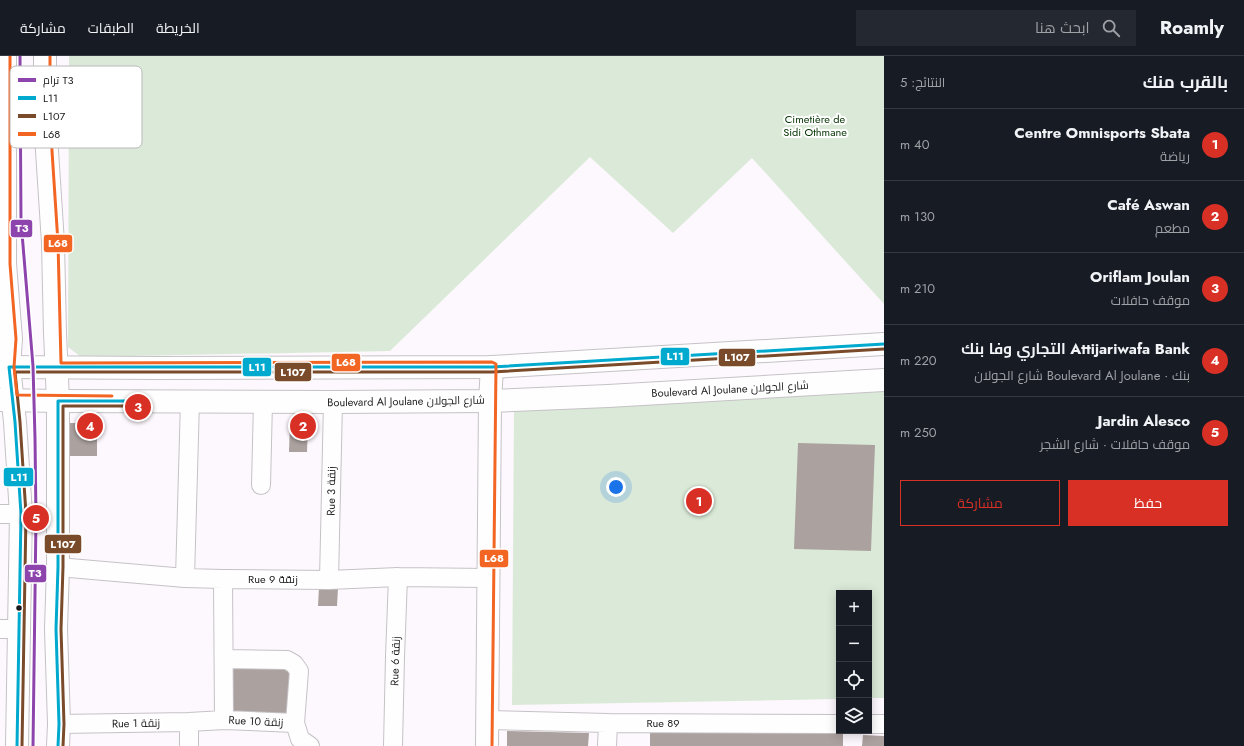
<!DOCTYPE html>
<html lang="ar">
<meta charset="utf-8">
<style>
:root{--surface:#171b24;--page:#242831;--text:#f1f3f6;--muted:#9ea1a6;--line:#363941;--accent:#d93025}
body{margin:0;font-family:Jost,Cairo,sans-serif;background:var(--page);color:var(--text);direction:rtl}
.controls{position:absolute;right:12px;bottom:12px;display:grid;overflow:hidden;border-radius:0px;box-shadow:0 2px 10px #0003}
.controls button{width:36px;height:36px;display:grid;place-items:center;padding:0;border:0;border-bottom:1px solid var(--line);background:var(--surface);color:var(--text);font:20px sans-serif}
.you{position:absolute;left:616px;top:431px;width:14px;height:14px;margin:-10px;border:3px solid #fff;border-radius:50%;background:#1a73e8;box-shadow:0 0 0 6px #1a73e833}
.badge{display:grid;place-items:center;width:26px;height:26px;border-radius:50%;background:var(--accent);color:#fff;font-size:13px;font-weight:700}
.pin{position:absolute;translate:-50% -50%;border:2px solid #fff;box-shadow:0 1px 4px #0006}
.list{margin:0;padding:0;list-style:none}
h2{display:flex;justify-content:space-between;align-items:center;height:52px;margin:0;padding:0 16px;font-size:17px}
h2 small{font-size:13px;font-weight:400;color:var(--muted)}
.list li{display:grid;grid-template-columns:26px 1fr auto;gap:12px;align-items:center;box-sizing:border-box;height:72px;padding:0 16px;border-top:1px solid var(--line)}
.list b{display:block;font-size:15px;white-space:nowrap}
.list p{margin:0;font-size:13px;white-space:nowrap;color:var(--muted)}
.list em{font-size:13px;font-style:normal;color:var(--muted)}
.actions{display:flex;gap:8px;padding:12px 16px}
.actions a{flex:1;padding:9px 0;border:1px solid var(--accent);border-radius:0px;text-align:center;font-size:14px;color:var(--accent)}
.actions .main{background:var(--accent);color:#fff}
.icon{flex:none;width:22px;height:22px;fill:none;stroke:currentColor;stroke-width:2;stroke-linecap:round;stroke-linejoin:round}
.map{position:relative;flex:none;width:884px;height:690px;overflow:hidden;direction:ltr}
header{display:flex;align-items:center;gap:24px;box-sizing:border-box;height:56px;padding:0 20px;background:var(--surface);border-bottom:1px solid var(--line)}
header strong{font-size:19px}
nav{display:flex;gap:22px;margin-inline-start:auto;font-size:14px}
.search{width:280px;height:36px;background:var(--page);display:flex;align-items:center;gap:10px;box-sizing:border-box;padding:0 14px;border-radius:0px;color:var(--muted);font-size:15px}
main{display:flex}
aside{flex:1;background:var(--surface)}
.map>svg:first-child{display:block}
.green{fill:#dbead8}
.building{fill:#aba19e}
.lines{fill:none;stroke-linecap:round;stroke-linejoin:round}
.minor-casing{stroke:#c5c2c6;stroke-width:20}
.tertiary-casing{stroke:#c5c2c6;stroke-width:24}
.secondary-casing{stroke:#c5c2c6;stroke-width:24}
.primary-casing{stroke:#c5c2c6;stroke-width:24}
.minor{stroke:#fffeff;stroke-width:18}
.tertiary{stroke:#fffeff;stroke-width:22}
.secondary{stroke:#fffeff;stroke-width:22}
.primary{stroke:#fffeff;stroke-width:22}
.bus-1-casing{stroke:#fff;stroke-width:6}
.bus-2-casing{stroke:#fff;stroke-width:6}
.bus-3-casing{stroke:#fff;stroke-width:6}
.bus-1{stroke:#00a9ce;stroke-width:3}
.bus-2{stroke:#7a4b2a;stroke-width:3}
.bus-3{stroke:#f26522;stroke-width:3}
.tram-1-casing{stroke:#fff;stroke-width:6}
.tram-1{stroke:#8e44ad;stroke-width:3}
.bus-dot{fill:#1a181a;stroke:#fff;stroke-width:1.5}
.labels{text-anchor:middle;dominant-baseline:central;stroke-width:4;stroke-linejoin:round;paint-order:stroke}
.park-label{font-size:11px;fill:#043300;stroke:#fff}
.street-label{font-size:11px;fill:#1a181a;stroke:#fff}
.key{fill:#fff;stroke:#bababa;stroke-width:1}
.key-label{font-size:11px;fill:#1a181a}
.line-badge{stroke:#fff;stroke-width:1.5}
.badge-label{font-size:11px;text-anchor:middle;font-weight:bold;fill:#fff}
</style>
<header>
<strong>Roamly</strong>
<div class="search"><svg class="icon" aria-label="search" viewBox="0 0 24 24"><circle cx="10" cy="10" r="6"/><path d="M15 15l6 6"/></svg>ابحث هنا</div>
<nav><a>الخريطة</a><a>الطبقات</a><a>مشاركة</a></nav>
</header>
<main>
<aside>
<h2>بالقرب منك<small>النتائج: 5</small></h2>
<ul class="list">
<li><span class="badge">1</span><div><b>Centre Omnisports Sbata</b><p>رياضة</p></div><em>40 m</em></li>
<li><span class="badge">2</span><div><b>Café Aswan</b><p>مطعم</p></div><em>130 m</em></li>
<li><span class="badge">3</span><div><b>Oriflam Joulan</b><p>موقف حافلات</p></div><em>210 m</em></li>
<li><span class="badge">4</span><div><b>Attijariwafa Bank التجاري وفا بنك</b><p>بنك · Boulevard Al Joulane شارع الجولان</p></div><em>220 m</em></li>
<li><span class="badge">5</span><div><b>Jardin Alesco</b><p>موقف حافلات · شارع الشجر</p></div><em>250 m</em></li>
</ul>
<div class="actions"><a class="main">حفظ</a><a>مشاركة</a></div>
</aside>
<div class="map">
<svg width="884" height="690" viewBox="0 0 884 690">
<rect width="100%" height="100%" fill="#fdf8fd"/>
<path class="green" d="M 69,0 L 884,0 L 884,248 L 752,102 L 673,177 L 590,101 L 390,295 L 81,301 L 68,291 Z
M 884,333 L 884,642 L 869,642 L 869,537 L 839,537 L 839,643 L 512,649 L 514,353 Z"/>
<path class="building" d="M 290,365 L 308,366 L 307,396 L 289,396 Z
M 68,367 L 97,367 L 97,400 L 68,400 Z
M 798,387 L 875,389 L 871,495 L 794,493 Z
M 319,531 L 338,532 L 337,550 L 318,550 Z
M 229,612 L 289,612 L 289,660 L 229,661 Z
M 507,675 L 589,677 L 588,690 L 507,690 Z
M 650,676 L 843,676 L 843,690 L 650,690 Z
M 863,679 L 884,680 L 884,690 L 862,690 Z"/>
<g class="lines">
<g class="minor-casing">
<path id="minor" d="M 261,429 L 263,346
M 0,458 L 21,458
M 58,511 L 185,522 L 223,523 L 329,524 L 398,521 L 489,522
M 185,522 L 190,345
M 223,523 L 224,664
M 329,524 L 333,346
M 0,573 L 19,573
M 224,603 L 287,604 L 294,608 L 299,615 L 295,667
M 487,664 L 608,667 L 839,668
M 189,666 L 224,664 L 295,667 L 300,683 L 310,690
M 59,668 L 189,666 L 189,690
M 869,668 L 884,668
M 393,690 L 395,601 L 398,521
M 607,690 L 608,667"/>
</g>
<g class="tertiary-casing">
<path id="tertiary" d="M 487,690 L 490,345 L 492,311"/>
</g>
<g class="secondary-casing">
<path id="secondary" d="M 0,311 L 158,312 L 492,311 L 884,288
M 0,344 L 58,345 L 333,346 L 490,345 L 608,340 L 884,324"/>
</g>
<g class="primary-casing">
<path id="primary" d="M 5,0 L 5,208 L 11,283 L 9,311 L 15,366 L 21,458 L 17,690
M 45,0 L 45,64 L 53,187 L 55,277 L 58,345 L 58,511 L 56,573 L 59,668 L 58,690"/>
</g>
<use href="#minor" class="minor"/>
<use href="#tertiary" class="tertiary"/>
<use href="#secondary" class="secondary"/>
<use href="#primary" class="primary"/>
<g class="bus-1-casing">
<path id="bus-1" d="M 17,690 L 21,458 L 15,366 L 9,311 L 492,311 L 884,288
M 58,690 L 59,668 L 56,573 L 58,511 L 58,345 L 127,345"/>
</g>
<g class="bus-2-casing">
<path id="bus-2" d="M 22,690 L 26,458 L 20,366 L 15,316 L 492,316 L 884,293
M 63,690 L 64,668 L 61,573 L 63,511 L 63,350 L 127,350"/>
</g>
<g class="bus-3-casing">
<path id="bus-3" d="M 10,0 L 10,208 L 16,283 L 14,311 L 17,339 L 112,340
M 50,0 L 50,64 L 58,187 L 61,307 L 492,306 L 496,308 L 492,690"/>
</g>
<use href="#bus-1" class="bus-1"/>
<use href="#bus-2" class="bus-2"/>
<use href="#bus-3" class="bus-3"/>
<g class="tram-1-casing">
<path id="tram-1" d="M 20,0 L 21,165 L 33,310 L 35,382 L 36,462 L 33,690"/>
</g>
<use href="#tram-1" class="tram-1"/>
</g>
<circle class="bus-dot" cx="19" cy="552" r="3.5"/>
<g class="labels">
<g class="park-label">
<text x="815" y="63">Cimetière de<tspan x="815" dy="13">Sidi Othmane</tspan></text>
</g>
<g class="street-label">
<text transform="translate(730 333) rotate(-3)">Boulevard Al Joulane شارع الجولان</text>
<text transform="translate(406 345) rotate(-1)">Boulevard Al Joulane شارع الجولان</text>
<text transform="translate(331 435) rotate(-89)">Rue 3 زنقة</text>
<text x="273" y="523">Rue 9 زنقة</text>
<text transform="translate(395 605) rotate(-88)">Rue 6 زنقة</text>
<text transform="translate(256 665) rotate(3)">Rue 10 زنقة</text>
<text transform="translate(136 667) rotate(-1)">Rue 1 زنقة</text>
<text x="663" y="667">Rue 89</text>
</g>
</g>
<rect x="10" y="10" width="132" height="82" rx="6" class="key"/>
<rect x="18" y="22" width="18" height="4" fill="#8e44ad"/>
<rect x="18" y="40" width="18" height="4" fill="#00a9ce"/>
<rect x="18" y="58" width="18" height="4" fill="#7a4b2a"/>
<rect x="18" y="76" width="18" height="4" fill="#f26522"/>
<g class="key-label">
<text x="43" y="28">ترام T3</text>
<text x="43" y="46">L11</text>
<text x="43" y="64">L107</text>
<text x="43" y="82">L68</text>
</g>
<g class="line-badge">
<rect x="10" y="163" width="23" height="19" rx="4" fill="#8e44ad"/>
<rect x="43" y="178" width="30" height="19" rx="4" fill="#f26522"/>
<rect x="660" y="291" width="30" height="19" rx="4" fill="#00a9ce"/>
<rect x="718" y="292" width="38" height="19" rx="4" fill="#7a4b2a"/>
<rect x="331" y="297" width="30" height="19" rx="4" fill="#f26522"/>
<rect x="242" y="301" width="30" height="20" rx="4" fill="#00a9ce"/>
<rect x="274" y="306" width="38" height="20" rx="4" fill="#7a4b2a"/>
<rect x="3" y="411" width="31" height="20" rx="4" fill="#00a9ce"/>
<rect x="44" y="478" width="38" height="20" rx="4" fill="#7a4b2a"/>
<rect x="479" y="493" width="30" height="19" rx="4" fill="#f26522"/>
<rect x="24" y="508" width="23" height="19" rx="4" fill="#8e44ad"/>
</g>
<g class="badge-label">
<text x="22" y="176">T3</text>
<text x="58" y="191">L68</text>
<text x="675" y="304">L11</text>
<text x="737" y="305">L107</text>
<text x="346" y="310">L68</text>
<text x="257" y="315">L11</text>
<text x="293" y="320">L107</text>
<text x="19" y="425">L11</text>
<text x="63" y="492">L107</text>
<text x="494" y="506">L68</text>
<text x="35" y="521">T3</text>
</g>
</svg>
<div class="controls">
<button>+</button>
<button>−</button>
<button><svg class="icon" aria-label="locate" viewBox="0 0 24 24"><circle cx="12" cy="12" r="6"/><path d="M12 2v4M12 18v4M2 12h4M18 12h4"/></svg></button>
<button><svg class="icon" aria-label="layers" viewBox="0 0 24 24"><path d="M12 4l9 5-9 5-9-5zM3 14l9 5 9-5"/></svg></button>
</div>
<div class="you"></div>
<div class="pin badge" style="left:699px;top:445px">1</div>
<div class="pin badge" style="left:303px;top:370px">2</div>
<div class="pin badge" style="left:138px;top:351px">3</div>
<div class="pin badge" style="left:90px;top:370px">4</div>
<div class="pin badge" style="left:36px;top:462px">5</div>
</div>
</main>
